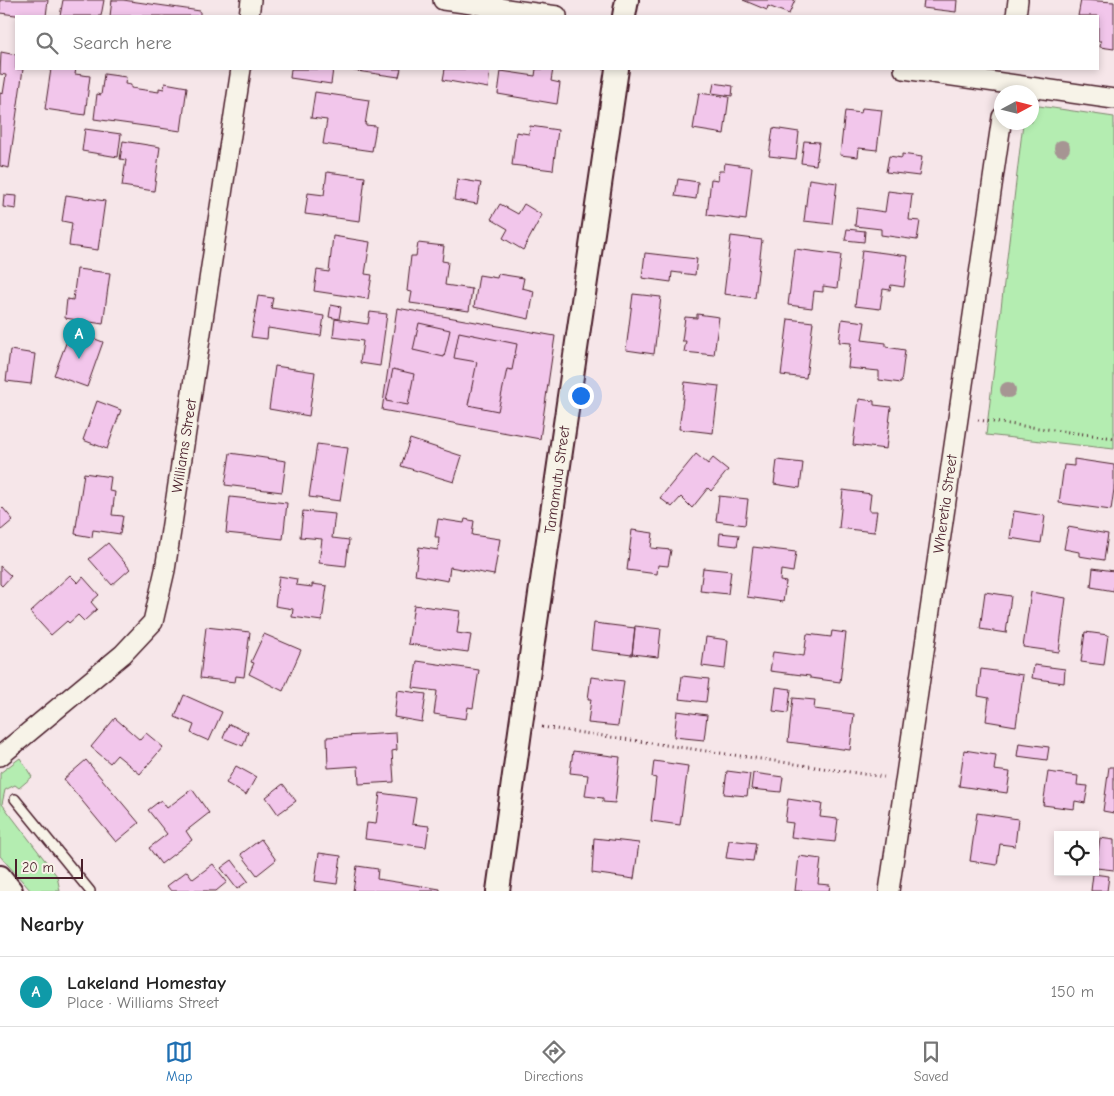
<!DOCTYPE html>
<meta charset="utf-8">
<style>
:root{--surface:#fff;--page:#f2f2f2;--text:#222;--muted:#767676;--line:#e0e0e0;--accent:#1f6fb2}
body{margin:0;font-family:"Comic Neue",sans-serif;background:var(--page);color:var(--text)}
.controls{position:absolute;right:15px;bottom:15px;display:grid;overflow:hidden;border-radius:0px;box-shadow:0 2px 8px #0003}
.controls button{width:45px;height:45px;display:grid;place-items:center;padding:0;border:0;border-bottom:1px solid var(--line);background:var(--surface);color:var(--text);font:25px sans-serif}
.compass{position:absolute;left:994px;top:85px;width:45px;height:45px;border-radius:50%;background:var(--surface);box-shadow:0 2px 8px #0003;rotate:83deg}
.scale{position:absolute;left:15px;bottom:12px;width:68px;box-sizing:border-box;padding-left:5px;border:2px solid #4a1f2b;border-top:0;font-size:14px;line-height:18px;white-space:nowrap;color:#4a1f2b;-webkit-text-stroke:4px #f7f3e8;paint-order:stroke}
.you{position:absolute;left:580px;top:395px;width:18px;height:18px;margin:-12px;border:4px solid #fff;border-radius:50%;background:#1a73e8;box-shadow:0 0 0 8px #1a73e833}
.badge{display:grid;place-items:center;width:32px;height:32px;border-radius:50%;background:var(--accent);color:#fff;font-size:16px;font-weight:700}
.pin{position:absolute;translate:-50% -41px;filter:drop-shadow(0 1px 2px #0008)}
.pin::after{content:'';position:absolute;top:26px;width:18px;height:15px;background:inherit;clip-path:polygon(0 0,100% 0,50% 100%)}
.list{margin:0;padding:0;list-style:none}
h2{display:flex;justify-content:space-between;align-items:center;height:65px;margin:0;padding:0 20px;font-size:21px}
h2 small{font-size:16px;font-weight:400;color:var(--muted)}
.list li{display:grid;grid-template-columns:32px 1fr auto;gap:15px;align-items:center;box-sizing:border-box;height:70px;padding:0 20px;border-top:1px solid var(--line)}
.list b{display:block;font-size:19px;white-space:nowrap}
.list p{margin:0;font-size:16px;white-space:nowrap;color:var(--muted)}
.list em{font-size:16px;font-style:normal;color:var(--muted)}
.icon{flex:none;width:28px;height:28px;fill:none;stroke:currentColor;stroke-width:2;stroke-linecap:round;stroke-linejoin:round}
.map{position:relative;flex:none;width:1114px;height:891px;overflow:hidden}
.search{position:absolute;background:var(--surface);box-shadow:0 2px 8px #0003;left:15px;right:15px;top:15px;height:55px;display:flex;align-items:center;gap:12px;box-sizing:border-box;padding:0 18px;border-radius:0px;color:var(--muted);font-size:19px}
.sheet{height:135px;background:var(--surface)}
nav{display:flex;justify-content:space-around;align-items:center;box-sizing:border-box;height:70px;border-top:1px solid var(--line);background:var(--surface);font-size:14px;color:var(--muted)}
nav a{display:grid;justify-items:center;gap:2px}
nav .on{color:var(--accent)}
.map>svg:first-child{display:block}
.green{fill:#b4edb1;stroke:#7f866e}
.building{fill:#f2c6eb;stroke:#4a1f2b}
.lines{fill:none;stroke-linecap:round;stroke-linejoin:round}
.service-casing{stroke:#4a1f2b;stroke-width:12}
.minor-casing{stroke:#4a1f2b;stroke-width:22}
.tertiary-casing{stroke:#4a1f2b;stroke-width:26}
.path{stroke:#4a1f2b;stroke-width:3;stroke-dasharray:1 4;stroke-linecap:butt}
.service{stroke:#f7f3e8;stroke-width:9}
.minor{stroke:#f7f3e8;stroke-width:19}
.tertiary{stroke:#f7f3e8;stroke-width:22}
.tree{fill:#a69593}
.labels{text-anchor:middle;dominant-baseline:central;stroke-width:4.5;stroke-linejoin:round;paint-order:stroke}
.street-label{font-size:15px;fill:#4a1f2b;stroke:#f7f3e8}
</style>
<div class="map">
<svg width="1114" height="891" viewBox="0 0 1114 891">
<rect width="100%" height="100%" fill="#f6e6e9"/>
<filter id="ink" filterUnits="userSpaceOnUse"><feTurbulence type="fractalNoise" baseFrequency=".02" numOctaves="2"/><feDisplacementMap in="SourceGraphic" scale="10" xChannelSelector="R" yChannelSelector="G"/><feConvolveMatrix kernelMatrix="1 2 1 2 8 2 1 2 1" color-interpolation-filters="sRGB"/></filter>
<g filter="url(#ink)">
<path class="green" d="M 1039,106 L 1114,117 L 1114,449 L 986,435 L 1023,123 L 1032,122 L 1032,111 Z
M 20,758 L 32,777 L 19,788 L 15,785 L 5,790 L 2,804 L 57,876 L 60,891 L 31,891 L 0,856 L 0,773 Z"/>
<path class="building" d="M 0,0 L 48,0 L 46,16 L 23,16 L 0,13 Z
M 63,0 L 104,0 L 101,16 L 60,16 Z
M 112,0 L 123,0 L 200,11 L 200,16 L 110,16 Z
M 743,0 L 795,0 L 789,14 L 768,6 L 767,10 Z
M 924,0 L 957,0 L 956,12 L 923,8 Z
M 1081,0 L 1114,2 L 1114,49 L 1100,47 L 1101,41 L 1098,41 L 1098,16 L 1078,16 Z
M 1,52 L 16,55 L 16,69 L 23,69 L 9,168 L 0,166 L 0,93 L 3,94 L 6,75 L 0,74 Z
M 51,69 L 76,69 L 75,74 L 90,76 L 85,115 L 45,109 Z
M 291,69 L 333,69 L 331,84 L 290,78 Z
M 342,69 L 401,69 L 399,77 Z
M 445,69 L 490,69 L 488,88 L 443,80 Z
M 536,69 L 553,69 L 551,81 L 560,83 L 557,104 L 498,94 L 501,71 L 535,76 Z
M 104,74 L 126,77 L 125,84 L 131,85 L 131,88 L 159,92 L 159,88 L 164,89 L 165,83 L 187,87 L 181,131 L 94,119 L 97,94 L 101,95 Z
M 714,83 L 733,86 L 732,96 L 712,93 Z
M 315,92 L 369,100 L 365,125 L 376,126 L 372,151 L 323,144 L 327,120 L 311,118 Z
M 699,93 L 729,97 L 724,134 L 693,129 Z
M 862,108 L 882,110 L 877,150 L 859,148 L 858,157 L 840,155 L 845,111 L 861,113 Z
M 530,126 L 558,130 L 553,170 L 512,165 L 516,132 L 529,134 Z
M 773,128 L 799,132 L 796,159 L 769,156 Z
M 85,129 L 121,134 L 118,157 L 82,151 Z
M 123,141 L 160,147 L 154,191 L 122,186 L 126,160 L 120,159 Z
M 804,141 L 819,142 L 816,165 L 801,163 Z
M 902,154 L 922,157 L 919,176 L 886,172 L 889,156 L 902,158 Z
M 725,163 L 752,167 L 746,220 L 707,215 L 711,179 L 718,180 L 719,171 L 724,171 Z
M 327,172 L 365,177 L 360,221 L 305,214 L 308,193 L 324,195 Z
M 457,179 L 481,183 L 477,204 L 454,200 Z
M 678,179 L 698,182 L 696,199 L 675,196 Z
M 809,179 L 837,183 L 832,224 L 804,221 Z
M 888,191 L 912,194 L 909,220 L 920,221 L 917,240 L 881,235 L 881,229 L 855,226 L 857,208 L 885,212 Z
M 4,195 L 17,196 L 16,209 L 3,207 Z
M 66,195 L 105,201 L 98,250 L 69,246 L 72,223 L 62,221 Z
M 500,204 L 518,214 L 524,204 L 542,215 L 523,250 L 503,238 L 508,229 L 491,219 Z
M 847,229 L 865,231 L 864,242 L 845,240 Z
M 333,236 L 370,242 L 365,274 L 372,275 L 368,299 L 314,291 L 317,270 L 329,272 Z
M 731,236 L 762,240 L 755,298 L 724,294 Z
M 418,243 L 444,246 L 442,261 L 448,262 L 445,285 L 472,289 L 469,311 L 410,303 L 412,292 L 407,291 L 411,256 L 416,256 Z
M 795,249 L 841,255 L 837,288 L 823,286 L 823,292 L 814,291 L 812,308 L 788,305 Z
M 862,250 L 908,256 L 904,287 L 891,285 L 890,290 L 883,289 L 880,309 L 855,306 Z
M 645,253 L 697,259 L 695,275 L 672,272 L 671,282 L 642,278 Z
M 77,269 L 110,273 L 103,324 L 65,318 L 67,299 L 73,300 Z
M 498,274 L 524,278 L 522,288 L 534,291 L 529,319 L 474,307 L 479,275 L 497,278 Z
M 633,294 L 661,297 L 654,354 L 626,350 Z
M 258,296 L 273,298 L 271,308 L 324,316 L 321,336 L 268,328 L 267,339 L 251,337 Z
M 331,305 L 341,307 L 339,319 L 329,317 Z
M 397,308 L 555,336 L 540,439 L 382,410 Z
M 370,312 L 387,314 L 380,366 L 360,363 L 363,341 L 333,337 L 335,319 L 368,324 Z
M 697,314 L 719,317 L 714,355 L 684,352 L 686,341 L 682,341 L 685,317 L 697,318 Z
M 788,319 L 813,322 L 806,378 L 781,375 Z
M 842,319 L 865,322 L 862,340 L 886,343 L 886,347 L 905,350 L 901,383 L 879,380 L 879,371 L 848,368 L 851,343 L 839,342 Z
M 419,323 L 450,330 L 444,357 L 413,350 Z
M 71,330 L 103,342 L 87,387 L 54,375 Z
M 459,332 L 517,344 L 512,370 L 507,369 L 498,411 L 468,405 L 477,362 L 454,358 Z
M 10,350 L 35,354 L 31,384 L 6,381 Z
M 275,366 L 315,372 L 309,416 L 269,409 Z
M 393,369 L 414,374 L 408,405 L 386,401 Z
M 685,382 L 719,386 L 713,433 L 679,429 Z
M 859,399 L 874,401 L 874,405 L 891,407 L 886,449 L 853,445 Z
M 97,401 L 121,410 L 107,449 L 83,440 Z
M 410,439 L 462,456 L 454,482 L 401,466 Z
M 317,444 L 348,448 L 340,501 L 309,497 Z
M 230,453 L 286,461 L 282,492 L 225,485 Z
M 696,454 L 708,464 L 713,458 L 728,470 L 711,491 L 708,488 L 692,508 L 681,497 L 672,507 L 660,498 Z
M 1074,459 L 1114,465 L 1114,489 L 1111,510 L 1059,503 L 1064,465 L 1074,466 Z
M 777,460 L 803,463 L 800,488 L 774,484 Z
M 84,473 L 111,477 L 109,491 L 115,492 L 112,515 L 123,516 L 120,534 L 93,530 L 92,537 L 75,534 Z
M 843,490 L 871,494 L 869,511 L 877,511 L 874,532 L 839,528 Z
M 719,496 L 748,499 L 745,525 L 716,521 Z
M 230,497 L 287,503 L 283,539 L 226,533 Z
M 3,508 L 13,520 L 0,531 L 0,511 Z
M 303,511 L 335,514 L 332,538 L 349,540 L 346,566 L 319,563 L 322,539 L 300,537 Z
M 1014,511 L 1045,516 L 1041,543 L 1010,538 Z
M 438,519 L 464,523 L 465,519 L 474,521 L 472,535 L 500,539 L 494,575 L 450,567 L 448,581 L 415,575 L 419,547 L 438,550 L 439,537 L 435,537 Z
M 1068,527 L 1108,534 L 1104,560 L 1079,556 L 1079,552 L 1064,549 Z
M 632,530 L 653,533 L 651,548 L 671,550 L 668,566 L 658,565 L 657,574 L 627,570 Z
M 720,533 L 739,535 L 737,546 L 719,544 Z
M 108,543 L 130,569 L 112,585 L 89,559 Z
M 753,547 L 796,552 L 793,572 L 781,570 L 780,581 L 786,582 L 783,602 L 747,597 Z
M 0,566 L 11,576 L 2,586 L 0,584 Z
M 703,568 L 731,571 L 728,594 L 700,591 Z
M 1093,568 L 1114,571 L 1114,591 L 1091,587 Z
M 70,575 L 78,583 L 83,577 L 99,595 L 91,602 L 97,609 L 84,621 L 78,615 L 69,623 L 67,621 L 51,635 L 30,612 Z
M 279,576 L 297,579 L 296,585 L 312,587 L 312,584 L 327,586 L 322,621 L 292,617 L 293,609 L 275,606 Z
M 985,592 L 1011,596 L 1006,633 L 980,629 Z
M 1031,592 L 1066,598 L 1059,652 L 1023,647 Z
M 414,605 L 460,611 L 457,633 L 471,635 L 468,652 L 408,644 Z
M 594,623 L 635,628 L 632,655 L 591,650 Z
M 635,626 L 661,629 L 658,657 L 632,654 Z
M 206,627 L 250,632 L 244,677 L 236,676 L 235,682 L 200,678 Z
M 832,631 L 846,633 L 840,682 L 810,678 L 810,676 L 770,671 L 773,652 L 804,656 L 807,634 L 831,637 Z
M 1085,632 L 1108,635 L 1104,665 L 1081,662 Z
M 264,634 L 301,650 L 283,691 L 249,674 L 254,663 L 251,662 Z
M 706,637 L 728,640 L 725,669 L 702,666 Z
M 417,661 L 479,670 L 473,708 L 468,707 L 466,719 L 434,714 L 437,691 L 413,688 Z
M 1034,665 L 1065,669 L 1064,683 L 1032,678 Z
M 981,669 L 1023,675 L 1016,726 L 986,721 L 989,698 L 978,696 Z
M 682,676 L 709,679 L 706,702 L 679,699 Z
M 591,677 L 624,681 L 618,726 L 588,723 L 591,699 L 588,699 Z
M 776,687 L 791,689 L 788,713 L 773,711 Z
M 397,690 L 426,694 L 422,722 L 394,717 Z
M 184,695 L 222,712 L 209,741 L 191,733 L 194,725 L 175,717 Z
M 793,698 L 815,700 L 814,709 L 854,714 L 850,750 L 788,742 Z
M 677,711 L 707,715 L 704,740 L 674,737 Z
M 115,718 L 140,740 L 146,733 L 163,747 L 140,774 L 117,755 L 110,763 L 91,747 Z
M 229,724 L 248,732 L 243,746 L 223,738 Z
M 396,733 L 397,750 L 392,751 L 394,782 L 359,784 L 358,766 L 328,768 L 327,737 Z
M 1019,743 L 1049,747 L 1047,760 L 1017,756 Z
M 964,750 L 996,755 L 994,770 L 1010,772 L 1007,793 L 959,786 Z
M 573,751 L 620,757 L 615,803 L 603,802 L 603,798 L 585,796 L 588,775 L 570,773 Z
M 86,760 L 139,823 L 116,842 L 64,779 Z
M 654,761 L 688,766 L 680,825 L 651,821 L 656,778 L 652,777 Z
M 236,766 L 256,777 L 246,795 L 226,783 Z
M 1109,767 L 1114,767 L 1114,813 L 1103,811 Z
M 727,771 L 750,774 L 747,796 L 724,794 Z
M 1048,772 L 1078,776 L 1077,785 L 1088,786 L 1085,803 L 1075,801 L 1074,809 L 1043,805 Z
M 753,773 L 783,777 L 781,792 L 751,789 Z
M 283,784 L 296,801 L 278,814 L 266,797 Z
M 192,789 L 209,813 L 186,831 L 192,840 L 161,864 L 149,848 L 167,834 L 148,810 L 161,800 L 167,808 Z
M 380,793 L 416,798 L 412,824 L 429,826 L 426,847 L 365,839 L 367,823 L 376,824 Z
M 788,799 L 822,804 L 820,817 L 838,819 L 835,842 L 791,837 L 793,823 L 785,822 Z
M 977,813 L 1018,819 L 1015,846 L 1000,844 L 997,865 L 970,861 Z
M 594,838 L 639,843 L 634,879 L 592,873 Z
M 1100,838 L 1114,840 L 1114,870 L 1096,868 Z
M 261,839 L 276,860 L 257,875 L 241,854 Z
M 729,840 L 756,843 L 753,861 L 726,858 Z
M 319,853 L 341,856 L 337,884 L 315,881 Z
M 799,856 L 821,859 L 818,884 L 830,885 L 829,891 L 795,891 Z
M 232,860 L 248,881 L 237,889 L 221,868 Z
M 213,864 L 227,882 L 216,891 L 171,891 L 167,886 L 187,871 L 193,879 Z
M 357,866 L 378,869 L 377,879 L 440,889 L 440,891 L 353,891 Z
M 1093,874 L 1109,876 L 1107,891 L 1091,891 Z"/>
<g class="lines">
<g class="service-casing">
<path id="service" d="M 15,799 L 90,891"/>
</g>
<g class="minor-casing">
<path id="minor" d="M 443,0 L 557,16
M 249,16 L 251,0
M 1016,16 L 1018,0
M 904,69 L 1114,99
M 0,756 L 123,654 L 153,622 L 165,570 L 241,69
M 889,891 L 1002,117"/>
</g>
<g class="tertiary-casing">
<path id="tertiary" d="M 624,16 L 627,0
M 0,877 L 11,891
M 498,891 L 521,724 L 617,69"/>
</g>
<path class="path" d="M 978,420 L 1114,438
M 542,727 L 884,777"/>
<use href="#service" class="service"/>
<use href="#minor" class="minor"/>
<use href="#tertiary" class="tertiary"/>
</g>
<g class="tree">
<circle cx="1062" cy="148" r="8"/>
<circle cx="1008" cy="390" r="8"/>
</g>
</g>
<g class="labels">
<g class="street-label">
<text transform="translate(184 446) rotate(-81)">Williams Street</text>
<text transform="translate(557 480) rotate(-82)">Tamamutu Street</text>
<text transform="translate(945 504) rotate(-82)">Wheretia Street</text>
</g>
</g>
</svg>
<div class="controls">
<button><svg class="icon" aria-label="locate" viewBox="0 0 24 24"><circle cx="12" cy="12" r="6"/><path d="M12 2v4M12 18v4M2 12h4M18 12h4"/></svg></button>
</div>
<svg class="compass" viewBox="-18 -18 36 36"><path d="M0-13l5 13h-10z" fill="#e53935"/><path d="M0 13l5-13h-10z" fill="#767676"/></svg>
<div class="scale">20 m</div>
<div class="you"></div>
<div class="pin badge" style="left:79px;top:359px;background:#0f9aa8">A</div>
<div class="search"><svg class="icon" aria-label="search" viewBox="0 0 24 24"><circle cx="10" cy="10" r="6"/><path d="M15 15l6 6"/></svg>Search here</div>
</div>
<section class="sheet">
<h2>Nearby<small></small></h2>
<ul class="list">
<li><span class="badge" style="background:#0f9aa8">A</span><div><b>Lakeland Homestay</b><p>Place · Williams Street</p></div><em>150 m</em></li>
</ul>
</section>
<nav>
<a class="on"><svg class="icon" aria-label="map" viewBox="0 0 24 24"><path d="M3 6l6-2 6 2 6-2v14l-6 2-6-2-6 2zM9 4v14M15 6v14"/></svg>Map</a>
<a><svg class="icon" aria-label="directions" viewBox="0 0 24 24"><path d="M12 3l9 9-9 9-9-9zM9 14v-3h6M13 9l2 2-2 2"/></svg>Directions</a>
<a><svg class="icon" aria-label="saved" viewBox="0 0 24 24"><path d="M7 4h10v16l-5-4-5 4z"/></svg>Saved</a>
</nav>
